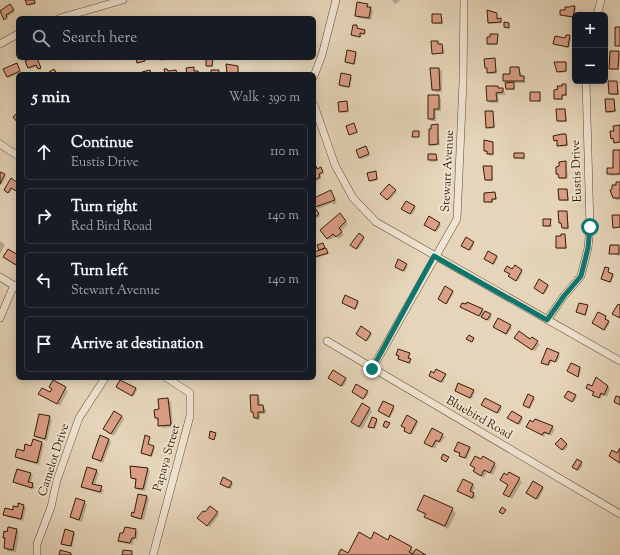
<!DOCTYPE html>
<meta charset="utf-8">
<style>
:root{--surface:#171b24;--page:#242831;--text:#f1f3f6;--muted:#9ea1a6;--line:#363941}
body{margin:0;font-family:"Sorts Mill Goudy",serif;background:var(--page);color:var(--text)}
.controls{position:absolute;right:12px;top:12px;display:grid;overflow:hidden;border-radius:6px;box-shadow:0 2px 10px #0003}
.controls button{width:36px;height:36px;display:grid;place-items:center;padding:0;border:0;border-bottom:1px solid var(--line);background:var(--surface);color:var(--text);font:20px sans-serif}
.stop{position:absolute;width:12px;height:12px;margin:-9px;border:3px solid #0f766e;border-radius:50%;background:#fff}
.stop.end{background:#0f766e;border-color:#fff;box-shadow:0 1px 4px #0008}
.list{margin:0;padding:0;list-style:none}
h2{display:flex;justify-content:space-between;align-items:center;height:52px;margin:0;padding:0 16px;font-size:17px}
h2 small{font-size:13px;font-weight:400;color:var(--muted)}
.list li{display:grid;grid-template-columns:26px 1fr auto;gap:12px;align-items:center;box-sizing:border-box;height:56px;margin:0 8px 8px;padding:0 8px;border:1px solid var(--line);border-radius:6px}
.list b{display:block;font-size:15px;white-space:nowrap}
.list p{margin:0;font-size:13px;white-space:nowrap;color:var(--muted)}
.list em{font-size:13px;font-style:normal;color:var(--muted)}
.icon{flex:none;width:22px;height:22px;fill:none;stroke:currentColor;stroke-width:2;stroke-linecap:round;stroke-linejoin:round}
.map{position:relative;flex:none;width:620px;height:555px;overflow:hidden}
.search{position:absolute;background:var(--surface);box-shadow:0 2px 10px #0003;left:16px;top:16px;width:300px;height:44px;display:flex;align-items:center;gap:10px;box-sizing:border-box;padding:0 14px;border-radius:6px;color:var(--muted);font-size:15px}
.panel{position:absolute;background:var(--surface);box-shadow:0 2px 10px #0003;left:16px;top:72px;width:300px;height:308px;border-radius:6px}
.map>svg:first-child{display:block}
.shadow{fill:#0003}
.building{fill:#db9e86;stroke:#341d00}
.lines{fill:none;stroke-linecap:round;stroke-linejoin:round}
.minor-casing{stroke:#604b2e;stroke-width:8}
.minor{stroke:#efe4d2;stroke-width:7}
.route{stroke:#0f766e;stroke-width:5}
.labels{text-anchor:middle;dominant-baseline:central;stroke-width:3.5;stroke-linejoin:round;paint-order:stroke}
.street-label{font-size:12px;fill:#341d00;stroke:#efe4d2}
</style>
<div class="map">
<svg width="620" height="555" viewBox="0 0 620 555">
<rect width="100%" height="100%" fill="#e6d5ba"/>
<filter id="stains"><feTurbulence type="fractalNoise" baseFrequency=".005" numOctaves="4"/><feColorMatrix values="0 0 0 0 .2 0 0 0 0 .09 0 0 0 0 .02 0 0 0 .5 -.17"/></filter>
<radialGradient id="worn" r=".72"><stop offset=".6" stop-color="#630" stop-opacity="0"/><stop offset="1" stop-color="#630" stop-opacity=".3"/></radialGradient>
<path class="shadow" d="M 27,0 L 35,0 L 36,4 L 29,6 Z
M 392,0 L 401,0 L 395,4 Z
M 367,5 L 373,11 L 371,20 L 358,18 L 356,15 Z
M 11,7 L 15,12 L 7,17 L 8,19 L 7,20 L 1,12 Z
M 575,7 L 576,9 L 575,18 L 561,15 Z
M 496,14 L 498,20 L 500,19 L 502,23 L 490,24 L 489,22 Z
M 441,15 L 443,24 L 435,24 L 433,23 Z
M 357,26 L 358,29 L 366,32 L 365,35 L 362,34 L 361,38 L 352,35 Z
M 497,35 L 498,45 L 489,45 L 488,43 L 491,38 Z
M 569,36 L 571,38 L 569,48 L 554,44 Z
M 437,42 L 439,45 L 443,47 L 444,54 L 433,53 Z
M 355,52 L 357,54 L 355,65 L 347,63 L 346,62 Z
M 618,52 L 620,54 L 619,70 L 612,70 L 610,69 Z
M 34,58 L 37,59 L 41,70 L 40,70 L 38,67 L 30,69 L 29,68 L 26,61 Z
M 158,58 L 170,58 L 170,59 L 160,61 Z
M 212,59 L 213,67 L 208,67 L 207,65 Z
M 495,59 L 497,74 L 489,74 L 486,68 Z
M 566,63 L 567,72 L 560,73 L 558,71 Z
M 18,66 L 21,72 L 9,78 L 8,76 Z
M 238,67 L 239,74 L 228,73 Z
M 519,68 L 526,83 L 514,83 L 515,90 L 508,90 L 504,81 Z
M 431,69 L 439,69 L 442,71 L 442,92 L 436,92 L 433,89 Z
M 350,76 L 352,78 L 350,88 L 342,87 L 340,85 Z
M 617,82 L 619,95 L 611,95 L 610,94 Z
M 566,85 L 567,96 L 563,96 L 563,100 L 557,100 L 555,99 L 559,86 Z
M 497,87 L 503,89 L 506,95 L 498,95 L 499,103 L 490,103 L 488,101 Z
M 540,93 L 541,102 L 531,100 Z
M 438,96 L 441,99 L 441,111 L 436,111 L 436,121 L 431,121 L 429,118 Z
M 614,100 L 616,112 L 608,113 L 607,111 Z
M 347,102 L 349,112 L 342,113 L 340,111 Z
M 565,110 L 567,122 L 559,122 L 558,121 Z
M 493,112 L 495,128 L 488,129 L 487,127 Z
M 354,124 L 358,133 L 351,135 L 349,134 Z
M 437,125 L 440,145 L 432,146 L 430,144 Z
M 566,135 L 568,146 L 560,147 L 558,142 L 555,140 Z
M 492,143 L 494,155 L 490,156 L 485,151 Z
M 366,147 L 370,156 L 361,159 L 360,158 Z
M 620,151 L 620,175 L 611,176 L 608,173 L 614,169 Z
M 524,154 L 525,160 L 515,158 Z
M 429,155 L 436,155 L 438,161 L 431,162 Z
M 566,162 L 568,176 L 567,179 L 561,179 L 557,173 Z
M 315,167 L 322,170 L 324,174 L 320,175 L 321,179 L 314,182 Z
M 491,167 L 493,181 L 487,181 L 486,180 Z
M 375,172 L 378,180 L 372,182 L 370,180 Z
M 0,173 L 6,176 L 1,185 L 0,185 Z
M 11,180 L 18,184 L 18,192 L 13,188 L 10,193 L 6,191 Z
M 620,184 L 620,200 L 616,200 L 611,194 L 611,190 Z
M 389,185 L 397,192 L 389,201 L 381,193 Z
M 567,190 L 569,201 L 561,201 L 560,200 Z
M 331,191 L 337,203 L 333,205 L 332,203 L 318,209 L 314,202 L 314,199 Z
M 495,194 L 497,200 L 493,200 L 493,203 L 485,202 Z
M 414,207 L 416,208 L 412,215 L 404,210 Z
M 314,208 L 320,216 L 314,220 Z
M 567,212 L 569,229 L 564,230 L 562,224 L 560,223 Z
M 342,217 L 348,224 L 341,231 L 344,235 L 339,239 L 336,236 L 330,240 L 327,238 Z
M 430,218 L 441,225 L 437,232 L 427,226 Z
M 550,220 L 552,227 L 546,227 L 544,225 Z
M 359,234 L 365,239 L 358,250 L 353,246 Z
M 565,235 L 567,249 L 558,249 L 557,247 Z
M 0,241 L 5,245 L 0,254 Z
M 473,243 L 474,244 L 471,251 L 464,247 Z
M 323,245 L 329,254 L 317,258 L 316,256 L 321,251 L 320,249 Z
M 619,246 L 620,256 L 610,253 Z
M 8,251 L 18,256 L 18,266 L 6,258 Z
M 497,256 L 498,258 L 494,265 L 485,259 Z
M 406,265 L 408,266 L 405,272 L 397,268 Z
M 515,267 L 523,272 L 518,281 L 511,277 Z
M 608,269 L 609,273 L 614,276 L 611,283 L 604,280 Z
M 548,285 L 549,287 L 545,294 L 536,290 Z
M 452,291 L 454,293 L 447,304 L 440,300 Z
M 358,302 L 359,303 L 356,310 L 343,303 Z
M 587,306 L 588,308 L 586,316 L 577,312 Z
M 461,307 L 482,310 L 492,317 L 489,321 Z
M 599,313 L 606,317 L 606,320 L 610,323 L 605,331 L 595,324 Z
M 510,326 L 512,328 L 507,335 L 496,328 Z
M 361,328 L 372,335 L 368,341 L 359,335 Z
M 531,340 L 540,344 L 535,351 L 518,341 Z
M 409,354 L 411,364 L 400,360 L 397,355 Z
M 558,354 L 560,356 L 557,363 L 552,360 L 549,366 L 542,362 Z
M 580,368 L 581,369 L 579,377 L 568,371 Z
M 333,371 L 347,380 L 343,387 L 331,379 Z
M 445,375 L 446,376 L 443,383 L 430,376 Z
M 194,378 L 202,378 L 201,381 Z
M 53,381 L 68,391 L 60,406 L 40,394 L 51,393 L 53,390 L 50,387 Z
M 608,386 L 610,389 L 607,397 L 603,395 L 601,399 L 587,388 Z
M 119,388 L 136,388 L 137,390 L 134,396 Z
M 456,391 L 473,391 L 475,392 L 472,399 Z
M 367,392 L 369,393 L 365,399 L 355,393 Z
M 257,396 L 260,399 L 260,406 L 266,409 L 266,414 L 260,414 L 260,420 L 257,420 L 252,412 Z
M 575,396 L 577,397 L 574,402 L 567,399 Z
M 533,398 L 535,399 L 530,409 L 524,405 Z
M 168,399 L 171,402 L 173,427 L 162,428 L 156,418 L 155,410 L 160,410 Z
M 384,402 L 395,409 L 390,418 L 379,411 Z
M 484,406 L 500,406 L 502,408 L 499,414 Z
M 369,409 L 372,411 L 362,429 L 352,422 Z
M 512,412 L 523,419 L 520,425 L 509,418 Z
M 122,416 L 124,419 L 114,436 L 104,429 Z
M 49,417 L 52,420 L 47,441 L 37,438 L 35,436 Z
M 377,420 L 378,421 L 375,429 L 371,428 L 369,426 Z
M 417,421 L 418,423 L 412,435 L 402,426 Z
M 528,427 L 552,427 L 555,430 L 551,436 L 546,433 L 544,437 Z
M 442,435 L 445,437 L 441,443 L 438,442 L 435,449 L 425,443 Z
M 109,439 L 111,442 L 103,463 L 96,460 L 93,457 Z
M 151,439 L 150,445 L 155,448 L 152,457 L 142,453 L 146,448 L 148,449 Z
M 561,439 L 568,446 L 564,451 L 556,444 Z
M 42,443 L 44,445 L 39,465 L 19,459 L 16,457 Z
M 469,447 L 471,449 L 467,459 L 461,457 L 461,454 L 455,451 Z
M 483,458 L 497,466 L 493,475 L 487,472 L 484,478 L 477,474 L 474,471 L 476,469 L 472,465 L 481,461 Z
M 577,460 L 583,465 L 579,471 L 574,468 Z
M 147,469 L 150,471 L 145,491 L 138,490 L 136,487 L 137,481 L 132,478 Z
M 96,471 L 99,473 L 95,485 L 104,490 L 102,494 L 85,489 L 82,486 Z
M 30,474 L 33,476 L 30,484 L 35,487 L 34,489 L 17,484 L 15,482 Z
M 224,478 L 233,484 L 231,489 L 223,485 Z
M 519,479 L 522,482 L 512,499 L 504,493 L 508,485 L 501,480 Z
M 534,482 L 544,489 L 538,500 L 529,494 Z
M 473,485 L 475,487 L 472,493 L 476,496 L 474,500 L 458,491 Z
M 146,496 L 149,499 L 144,520 L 134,518 L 132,516 Z
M 84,502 L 87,504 L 82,522 L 74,519 L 71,517 Z
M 23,505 L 26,508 L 23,521 L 7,517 L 4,515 Z
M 452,509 L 456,513 L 448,529 L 429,520 L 426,516 L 418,510 Z
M 217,513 L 219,515 L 210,527 L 201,521 Z
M 125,528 L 136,530 L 138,533 L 137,540 L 134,539 L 133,545 L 122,543 L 119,540 L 124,534 Z
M 16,530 L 19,532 L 16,552 L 7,551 L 5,548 L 6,540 L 4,537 Z
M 66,530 L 75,534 L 72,547 L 62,544 Z
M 371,540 L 388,541 L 411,548 L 416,552 L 424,555 L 339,555 L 348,555 Z"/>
<path class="building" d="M 25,0 L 34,0 L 35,3 L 27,5 Z
M 357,2 L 368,4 L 367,7 L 371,7 L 369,18 L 355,16 Z
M 10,4 L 14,10 L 6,15 L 7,17 L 4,20 L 0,11 Z
M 571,6 L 575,6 L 573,17 L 560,15 L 560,10 L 565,10 L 565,7 L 570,7 Z
M 487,10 L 497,13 L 497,19 L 501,18 L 501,22 L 488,23 Z
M 432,14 L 441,14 L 442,23 L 432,23 Z
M 504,22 L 509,23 L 509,28 L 504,27 Z
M 353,25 L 357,25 L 357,28 L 365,30 L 364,34 L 360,33 L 360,37 L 351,35 Z
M 615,27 L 620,27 L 620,46 L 615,46 Z
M 490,34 L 498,34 L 497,44 L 487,44 L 487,37 L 490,37 Z
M 566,35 L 570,35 L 568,47 L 553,44 L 555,36 L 565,38 Z
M 431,41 L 438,41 L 438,44 L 442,44 L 443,53 L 432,54 Z
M 347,50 L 356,52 L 354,64 L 345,62 Z
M 610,51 L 619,51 L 618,69 L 609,69 Z
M 32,58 L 37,58 L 41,68 L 38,69 L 36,65 L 28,68 L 25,61 Z
M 136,58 L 145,58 L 145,61 L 137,63 Z
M 206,58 L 213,58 L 212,66 L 206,66 Z
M 495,58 L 496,72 L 487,73 L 487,68 L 485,68 L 484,59 Z
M 554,62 L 566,62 L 566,71 L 557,72 Z
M 17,63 L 20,71 L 7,77 L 3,69 Z
M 226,64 L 238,66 L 238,73 L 227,74 Z
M 194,67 L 194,71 L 198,71 L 199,74 L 187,74 L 186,68 Z
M 510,67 L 519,67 L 520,76 L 524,76 L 524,81 L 503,81 L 503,74 L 510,74 Z
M 430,68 L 439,68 L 440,90 L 432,90 Z
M 54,69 L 57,74 L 50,74 L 49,72 Z
M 164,69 L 167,69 L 168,71 L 176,70 L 177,74 L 165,74 Z
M 150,70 L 151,74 L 156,74 L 142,74 L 142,72 Z
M 211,70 L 219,70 L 219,74 L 211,74 Z
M 341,73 L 351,75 L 349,87 L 339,85 Z
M 608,81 L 617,81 L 618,94 L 609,94 Z
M 514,82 L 514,89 L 506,89 L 505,83 Z
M 562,84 L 566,84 L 566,95 L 562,95 L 562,99 L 554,99 L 554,90 L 558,89 L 557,86 L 562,86 Z
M 486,86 L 498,86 L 498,88 L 503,88 L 503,92 L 496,93 L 497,101 L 487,101 Z
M 530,92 L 540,92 L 540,101 L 530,101 Z
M 428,95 L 439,95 L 439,109 L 434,109 L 434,119 L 428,119 Z
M 605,99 L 614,99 L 615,111 L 606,112 Z
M 347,101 L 348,111 L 339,112 L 338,102 Z
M 556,109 L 565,109 L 566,121 L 557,121 Z
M 485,111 L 493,111 L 494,127 L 486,128 Z
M 18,112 L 18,123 L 13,117 Z
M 354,123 L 357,132 L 349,135 L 346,126 Z
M 438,124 L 438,144 L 429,145 L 429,129 L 431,129 L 431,125 Z
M 620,125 L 620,142 L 614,143 L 613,138 L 611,139 L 610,131 L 614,131 L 613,126 Z
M 413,131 L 419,131 L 419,137 L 412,137 Z
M 562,134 L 566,134 L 567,145 L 557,146 L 557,140 L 554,141 L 553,136 Z
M 484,140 L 493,142 L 493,154 L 487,154 L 487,151 L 484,151 Z
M 366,146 L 369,154 L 359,158 L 356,150 Z
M 613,150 L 620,150 L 620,174 L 607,174 L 607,168 L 613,168 Z
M 514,153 L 524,153 L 524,158 L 514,158 Z
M 428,154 L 436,154 L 437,160 L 428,160 Z
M 566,161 L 566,178 L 559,178 L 558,174 L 556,174 L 556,167 L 559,166 L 559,162 Z
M 316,166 L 317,169 L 321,167 L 323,172 L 319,174 L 320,177 L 314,180 L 314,167 Z
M 483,166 L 492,166 L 492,180 L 485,180 Z
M 376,171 L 377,179 L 369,181 L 367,173 Z
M 0,172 L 5,174 L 0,184 Z
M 11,178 L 18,183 L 18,192 L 11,188 L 8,193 L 4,190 Z
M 616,182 L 620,182 L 620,198 L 613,198 L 610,190 L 612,189 L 612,185 L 616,185 Z
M 389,184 L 396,190 L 387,200 L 380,194 Z
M 558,189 L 567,189 L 568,200 L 559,200 Z
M 331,190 L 335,200 L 315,207 L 314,198 Z
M 495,192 L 496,199 L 492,199 L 492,202 L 484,202 L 484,193 Z
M 406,201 L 415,206 L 410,214 L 401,209 Z
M 314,206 L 319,214 L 314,218 Z
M 558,211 L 567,211 L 568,228 L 562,228 L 561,223 L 559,223 Z
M 340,213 L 346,221 L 339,228 L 342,232 L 336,237 L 333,234 L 327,239 L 320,230 Z
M 612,215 L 620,215 L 620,227 L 613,228 Z
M 429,216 L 440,223 L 435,231 L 424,225 Z
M 543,219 L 551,219 L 550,226 L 543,226 Z
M 359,233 L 364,237 L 356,249 L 350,245 Z
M 561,234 L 565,234 L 566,248 L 556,248 L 556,236 L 561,236 Z
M 466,237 L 474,242 L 469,250 L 461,246 Z
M 323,243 L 325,248 L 319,250 L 317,245 Z
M 610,245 L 619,245 L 619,254 L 609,254 Z
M 326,248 L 328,253 L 315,257 L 314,252 Z
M 8,249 L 18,255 L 16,265 L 3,257 Z
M 488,251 L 497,256 L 493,264 L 484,259 Z
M 398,259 L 407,264 L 403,271 L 395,267 Z
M 515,265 L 522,270 L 516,281 L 508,276 L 510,274 L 504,271 L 507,266 L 512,269 Z
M 605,267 L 609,268 L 608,272 L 613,274 L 610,282 L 601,279 Z
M 539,279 L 548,285 L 543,294 L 534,288 Z
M 445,286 L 453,291 L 446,304 L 438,299 Z
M 345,295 L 358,301 L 355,309 L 342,303 Z
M 467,302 L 483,309 L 479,316 L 460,307 L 462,303 L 466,304 Z
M 579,303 L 588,305 L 585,315 L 576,312 Z
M 618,304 L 620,305 L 620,318 L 612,314 Z
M 485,311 L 491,314 L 487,320 L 481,317 Z
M 598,312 L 606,316 L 605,319 L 609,321 L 604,330 L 592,323 Z
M 498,318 L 511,325 L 506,334 L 493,327 Z
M 361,326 L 371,333 L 366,341 L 356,334 Z
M 519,331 L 530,339 L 532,337 L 538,341 L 532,350 L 514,338 Z
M 469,335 L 474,338 L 472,342 L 466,339 Z
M 547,348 L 559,353 L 555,362 L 550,360 L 548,365 L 541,363 Z
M 398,349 L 410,353 L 408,358 L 411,359 L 409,363 L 398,359 L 399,356 L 396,355 Z
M 571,363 L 580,367 L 578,377 L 567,371 Z
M 436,369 L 446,374 L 441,382 L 429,376 L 431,371 L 434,373 Z
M 333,370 L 346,378 L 341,386 L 328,378 Z
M 596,377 L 608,386 L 604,395 L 601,393 L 599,398 L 592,395 L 594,392 L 586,388 L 588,384 L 592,386 Z
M 53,380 L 66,387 L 57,404 L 38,394 L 42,388 L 50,392 L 52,389 L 49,387 Z
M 120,380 L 136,388 L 132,396 L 116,387 Z
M 458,383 L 474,390 L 470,398 L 455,391 Z
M 356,384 L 368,391 L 363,399 L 352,392 Z
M 568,391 L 576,395 L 572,402 L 564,397 Z
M 528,394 L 534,397 L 529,408 L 523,405 Z
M 250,395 L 258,395 L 258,405 L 263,405 L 264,412 L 258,412 L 258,418 L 254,418 L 253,412 L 251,412 Z
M 616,396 L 620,397 L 620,405 L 614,402 Z
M 168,398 L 171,425 L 158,426 L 158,418 L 155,418 L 154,410 L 159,409 L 158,399 Z
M 485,398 L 501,406 L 497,413 L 481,405 Z
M 383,401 L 394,406 L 389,417 L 378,411 Z
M 362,403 L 370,408 L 359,427 L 351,422 Z
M 114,411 L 122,416 L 111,434 L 103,429 Z
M 512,411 L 522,417 L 518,424 L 507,418 Z
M 39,414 L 50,416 L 45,439 L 34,436 Z
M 407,415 L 417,421 L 410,434 L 404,431 L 405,428 L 401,426 Z
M 372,417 L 377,419 L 374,428 L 368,427 Z
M 535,419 L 553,426 L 549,434 L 544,432 L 542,435 L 526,427 L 530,420 L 533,422 Z
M 385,421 L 390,423 L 387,428 L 383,426 Z
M 432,428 L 443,434 L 439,442 L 436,440 L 432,447 L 424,443 Z
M 210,431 L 216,433 L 214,440 L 209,438 Z
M 100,435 L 109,439 L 101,461 L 92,458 Z
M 145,435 L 150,437 L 148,444 L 154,446 L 151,456 L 141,453 Z
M 561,438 L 567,444 L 562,450 L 555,444 Z
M 33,439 L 42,442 L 37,463 L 15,457 L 17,449 L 24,451 L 25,444 L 31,446 Z
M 458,442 L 470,447 L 465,458 L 459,456 L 460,453 L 454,451 Z
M 620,448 L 620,463 L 609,456 L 612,450 L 617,453 Z
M 443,454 L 449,457 L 446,462 L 441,459 Z
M 475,456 L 481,459 L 483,456 L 495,463 L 490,473 L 484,470 L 481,476 L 473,471 L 475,468 L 470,465 Z
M 577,459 L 582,462 L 577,470 L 572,467 Z
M 130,466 L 148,468 L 143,489 L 135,488 L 136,479 L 131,478 Z
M 87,467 L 97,470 L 92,484 L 102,486 L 100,492 L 81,487 Z
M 17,469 L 31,473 L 28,482 L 33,483 L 32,488 L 13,482 Z
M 509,472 L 520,478 L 509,497 L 503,494 L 508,485 L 500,480 L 504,473 L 507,475 Z
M 223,477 L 232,482 L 229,488 L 220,484 Z
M 463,479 L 473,484 L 470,491 L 474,493 L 472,498 L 457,491 Z
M 533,481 L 543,487 L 536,499 L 526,493 Z
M 138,494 L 147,496 L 141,519 L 131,516 L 132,512 L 134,513 Z
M 424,495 L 453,508 L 445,526 L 424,517 L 426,514 L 417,510 Z
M 76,498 L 85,501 L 79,520 L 70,517 Z
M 18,503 L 24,505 L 21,519 L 3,515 L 5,508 L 13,510 L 13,506 L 18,507 Z
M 210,506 L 218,512 L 207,526 L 197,518 L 203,511 L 205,512 Z
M 502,507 L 506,510 L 503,514 L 499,512 Z
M 8,527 L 17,529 L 13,550 L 4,548 L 5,538 L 3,538 L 4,531 L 7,532 Z
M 125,527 L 136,529 L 135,538 L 132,538 L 130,543 L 118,541 L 120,533 L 123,533 Z
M 65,529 L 74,532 L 71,546 L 61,544 Z
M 359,532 L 371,539 L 374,532 L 388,540 L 390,535 L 412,547 L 409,552 L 413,554 L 416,549 L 426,555 L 338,555 L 341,549 L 348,553 Z
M 60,550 L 71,553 L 71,555 L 59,555 Z
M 123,550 L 132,551 L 132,555 L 122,555 Z"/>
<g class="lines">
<g class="minor-casing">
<path id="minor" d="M 597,15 L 601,0
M 60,18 L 123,0
M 0,44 L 18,34
M 314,76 L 322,55 L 336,0
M 314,105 L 335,165 L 353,198 L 376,222 L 620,361
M 0,144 L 18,156
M 0,277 L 18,288
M 0,318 L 14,285
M 547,320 L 564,296 L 581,276 L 588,248 L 590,227 L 586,81
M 327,341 L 620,514
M 372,369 L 457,219 L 463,82 L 464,0
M 37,555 L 37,544 L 51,507 L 57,480 L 79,418 L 105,378
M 153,555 L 190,416 L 190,393 L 167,378"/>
</g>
<use href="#minor" class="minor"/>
</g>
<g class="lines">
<path class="route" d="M 372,369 L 434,256 L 547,320 L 564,296 L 581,276 L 588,248 L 590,227"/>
</g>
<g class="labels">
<g class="street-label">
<text transform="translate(448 171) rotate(-87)">Stewart Avenue</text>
<text transform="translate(577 171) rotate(-92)">Eustis Drive</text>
<text transform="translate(479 418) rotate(30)">Bluebird Road</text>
<text transform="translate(167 458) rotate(-74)">Papaya Street</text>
<text transform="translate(54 460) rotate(-72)">Camelot Drive</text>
</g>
</g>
<rect width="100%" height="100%" filter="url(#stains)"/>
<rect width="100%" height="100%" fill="url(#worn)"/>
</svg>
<div class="controls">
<button>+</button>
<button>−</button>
</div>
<div class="stop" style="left:590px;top:227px"></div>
<div class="stop end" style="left:372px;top:369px"></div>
<div class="search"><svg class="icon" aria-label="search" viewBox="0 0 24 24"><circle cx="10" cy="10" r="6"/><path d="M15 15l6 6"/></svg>Search here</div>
<section class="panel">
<h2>5 min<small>Walk · 390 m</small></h2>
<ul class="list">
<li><svg class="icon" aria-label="ahead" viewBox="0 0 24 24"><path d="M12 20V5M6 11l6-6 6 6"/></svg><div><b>Continue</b><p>Eustis Drive</p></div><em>110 m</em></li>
<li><svg class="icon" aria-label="right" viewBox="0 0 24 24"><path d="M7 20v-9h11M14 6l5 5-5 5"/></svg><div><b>Turn right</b><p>Red Bird Road</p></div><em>140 m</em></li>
<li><svg class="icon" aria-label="left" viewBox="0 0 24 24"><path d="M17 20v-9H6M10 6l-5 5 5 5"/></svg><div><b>Turn left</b><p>Stewart Avenue</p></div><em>140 m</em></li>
<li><svg class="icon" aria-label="arrive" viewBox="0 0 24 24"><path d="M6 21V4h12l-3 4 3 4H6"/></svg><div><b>Arrive at destination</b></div></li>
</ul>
</section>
</div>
